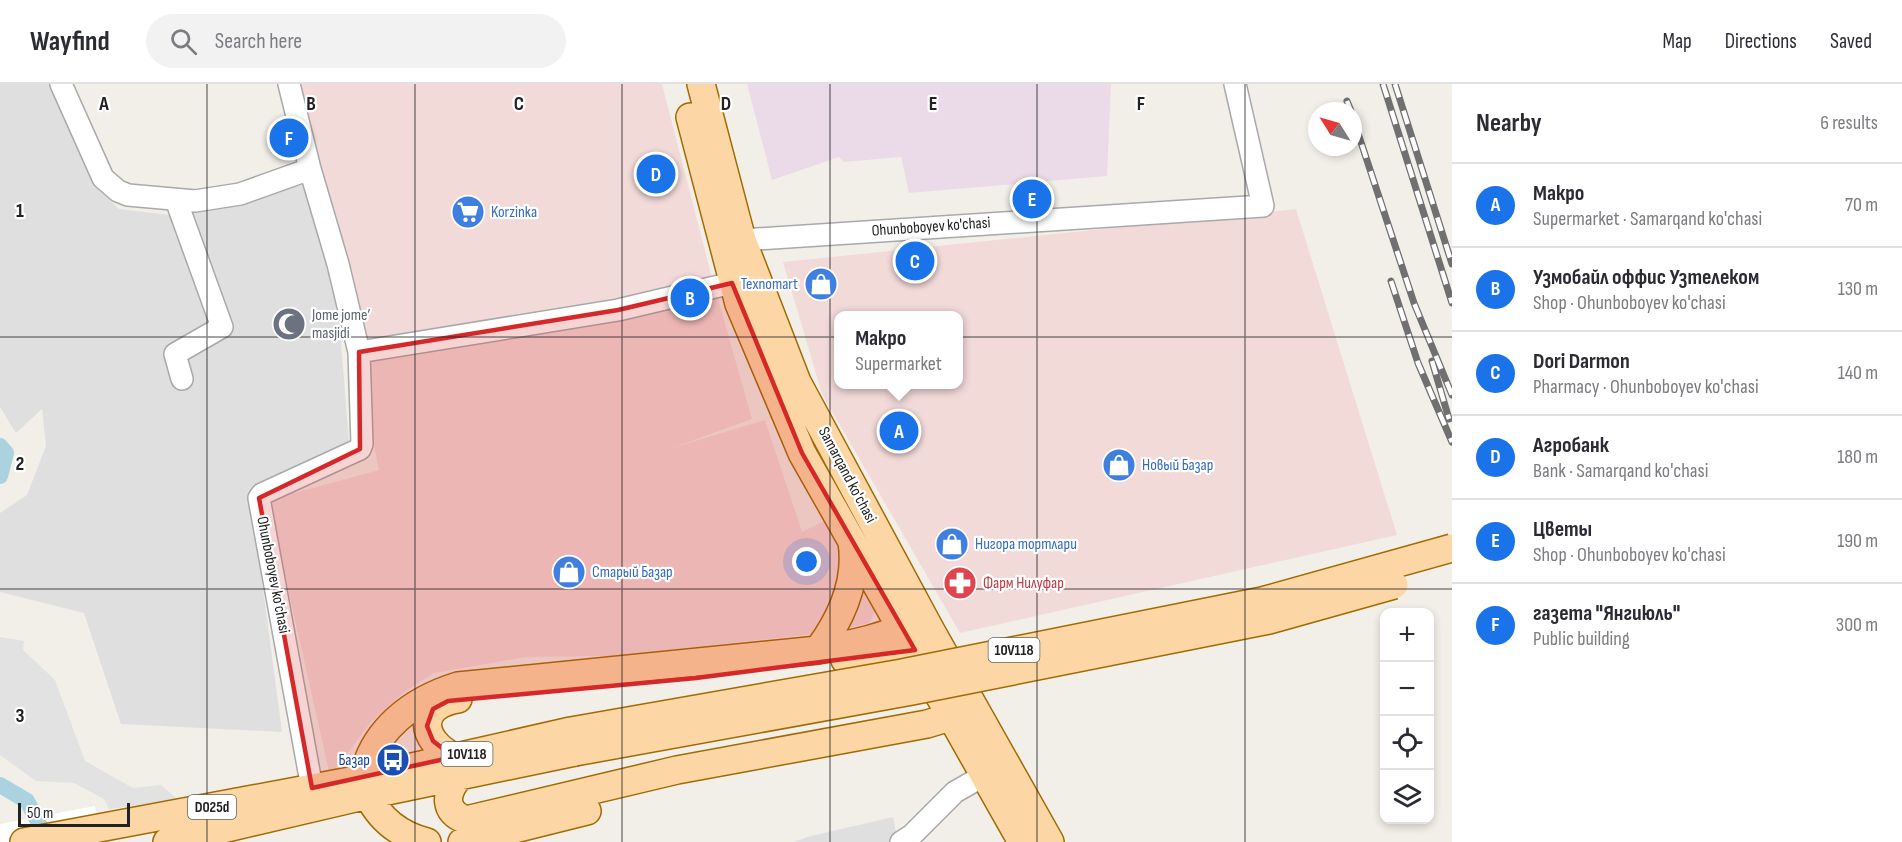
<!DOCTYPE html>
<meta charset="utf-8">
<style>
:root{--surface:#fff;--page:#f2f2f3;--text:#2b2b33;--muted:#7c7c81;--line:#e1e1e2;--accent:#1a73e8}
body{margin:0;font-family:"Sofia Sans Condensed",sans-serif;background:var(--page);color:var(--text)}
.controls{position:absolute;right:18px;bottom:18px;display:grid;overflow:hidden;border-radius:12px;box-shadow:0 3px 9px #0003}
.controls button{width:54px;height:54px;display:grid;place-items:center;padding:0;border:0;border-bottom:2px solid var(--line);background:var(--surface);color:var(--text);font:30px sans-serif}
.compass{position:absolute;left:1308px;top:18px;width:54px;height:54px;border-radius:50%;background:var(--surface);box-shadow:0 3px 9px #0003;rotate:307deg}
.scale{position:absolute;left:18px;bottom:15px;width:112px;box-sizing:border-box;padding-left:6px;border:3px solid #222;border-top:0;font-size:16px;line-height:21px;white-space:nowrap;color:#222;-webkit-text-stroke:4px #fff;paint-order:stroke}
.you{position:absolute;left:807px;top:478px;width:21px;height:21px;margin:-15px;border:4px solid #fff;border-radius:50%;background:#1a73e8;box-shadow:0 0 0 9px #1a73e833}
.badge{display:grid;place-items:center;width:39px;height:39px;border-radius:50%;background:var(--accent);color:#fff;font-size:20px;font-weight:700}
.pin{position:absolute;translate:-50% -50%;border:3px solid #fff;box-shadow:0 2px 6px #0006}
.popup{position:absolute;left:834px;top:227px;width:129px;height:78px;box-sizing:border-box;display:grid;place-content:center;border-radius:12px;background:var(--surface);filter:drop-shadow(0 2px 4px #0005);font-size:20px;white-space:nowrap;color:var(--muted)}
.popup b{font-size:22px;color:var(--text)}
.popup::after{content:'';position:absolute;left:50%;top:100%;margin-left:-12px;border:12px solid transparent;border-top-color:var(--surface)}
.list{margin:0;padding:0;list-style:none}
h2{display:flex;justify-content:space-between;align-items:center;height:78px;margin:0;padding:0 24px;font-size:26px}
h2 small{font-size:20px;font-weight:400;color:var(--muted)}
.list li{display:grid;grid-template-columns:39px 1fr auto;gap:18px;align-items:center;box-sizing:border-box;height:84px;padding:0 24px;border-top:2px solid var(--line)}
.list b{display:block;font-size:22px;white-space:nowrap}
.list p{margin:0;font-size:20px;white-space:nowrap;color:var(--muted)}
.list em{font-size:20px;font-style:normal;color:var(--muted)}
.icon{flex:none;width:33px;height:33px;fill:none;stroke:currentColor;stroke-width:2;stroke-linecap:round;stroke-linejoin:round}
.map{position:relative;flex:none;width:1452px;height:758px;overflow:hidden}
header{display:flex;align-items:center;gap:36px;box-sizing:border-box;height:84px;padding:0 30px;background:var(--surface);border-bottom:2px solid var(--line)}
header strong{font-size:28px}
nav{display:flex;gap:33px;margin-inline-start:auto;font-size:21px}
.search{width:420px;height:54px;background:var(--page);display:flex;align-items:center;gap:15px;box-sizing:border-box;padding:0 21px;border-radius:33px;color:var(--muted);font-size:22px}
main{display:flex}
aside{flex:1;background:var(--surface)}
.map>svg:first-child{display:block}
.residential{fill:#e0dfdf}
.commercial{fill:#f2dad9;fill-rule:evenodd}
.industrial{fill:#ebdbe8}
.parking{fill:#e2e2e2}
.pier{fill:#fff}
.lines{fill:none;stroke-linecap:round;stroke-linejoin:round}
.canal{stroke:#aad3df;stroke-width:16}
.minor-casing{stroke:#a9a9a9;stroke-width:24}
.major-casing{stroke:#a06b00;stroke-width:30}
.minor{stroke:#fff;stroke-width:21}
.major{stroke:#fcd6a4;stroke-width:27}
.rail-casing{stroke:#707070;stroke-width:7}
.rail{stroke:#fff;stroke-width:4.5;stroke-dasharray:14;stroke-linecap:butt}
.major-bridge-casing{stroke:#a06b00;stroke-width:30;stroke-linecap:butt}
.major-bridge{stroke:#fcd6a4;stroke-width:27}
.marked{fill:#d62828;fill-opacity:0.2;stroke:#d62828;stroke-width:4.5;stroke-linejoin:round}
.grid{fill:none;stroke:#222;stroke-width:1.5;stroke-opacity:0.55}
.labels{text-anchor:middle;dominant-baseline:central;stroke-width:4.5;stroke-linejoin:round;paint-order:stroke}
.shield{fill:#fff;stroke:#646464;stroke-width:1.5}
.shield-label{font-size:15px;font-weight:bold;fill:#222}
.shop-label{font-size:16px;fill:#366cbe;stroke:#fff;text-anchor:start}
.street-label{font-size:16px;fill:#222;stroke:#fff}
.worship-label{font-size:16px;fill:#5b616d;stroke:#fff;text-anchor:start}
.health-label{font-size:16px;fill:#be3a42;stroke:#fff;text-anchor:start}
.transit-label{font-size:16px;fill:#164399;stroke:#fff;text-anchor:end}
.grid-label{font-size:20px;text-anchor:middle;font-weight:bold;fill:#222;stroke:#fff;stroke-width:4.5;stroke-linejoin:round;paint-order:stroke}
</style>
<header>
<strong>Wayfind</strong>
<div class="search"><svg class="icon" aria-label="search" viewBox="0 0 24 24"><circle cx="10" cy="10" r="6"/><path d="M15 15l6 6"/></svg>Search here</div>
<nav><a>Map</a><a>Directions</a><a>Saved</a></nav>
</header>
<main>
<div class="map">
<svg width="1452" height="758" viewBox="0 0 1452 758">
<rect width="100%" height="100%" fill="#f2efe9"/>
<path class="residential" d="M 0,0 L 50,0 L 95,102 L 119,125 L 170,131 L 308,100 L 339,233 L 349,359 L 250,407 L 282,648 L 121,640 L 84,529 L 0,508 L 0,429 L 27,411 L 46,362 L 42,325 L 16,349 L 0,323 Z
M 893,733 L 898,758 L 793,758 L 811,752 Z"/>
<path class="commercial" d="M 297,0 L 662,0 L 712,194 L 752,335 L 672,364 L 765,336 L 802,448 L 826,436 L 876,527 L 869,539 L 833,548 L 612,572 L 526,573 L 434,589 L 403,609 L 372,637 L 330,692 L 268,416 L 379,386 L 311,53 Z
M 1296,125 L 1397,451 L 960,549 L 822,310 L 783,178 ZM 839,232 L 959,232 L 959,300 L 839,300 Z"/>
<path class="industrial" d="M 747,0 L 1111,0 L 1107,92 L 909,109 L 901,73 L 844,78 L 839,73 L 772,96 Z"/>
<path class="parking" d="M 0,553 L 24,557 L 23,566 L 55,596 L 85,677 L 133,704 L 161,701 L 178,716 L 109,725 L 104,715 L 74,699 L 36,697 L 0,671 Z"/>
<path class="pier" d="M 95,722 L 102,758 L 0,758 L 0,740 Z"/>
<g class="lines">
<path class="canal" d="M 0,362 L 6,369 L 0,392
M 0,701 L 27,717 L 49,758"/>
<g class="minor-casing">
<path id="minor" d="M 61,0 L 103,94 L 118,107 L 128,111 L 195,117 L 240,110 L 310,85 L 338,180 L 359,268
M 289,0 L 310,85
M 176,116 L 222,243 L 175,270 L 182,295
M 742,156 L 1263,122 L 1235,0
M 312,704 L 259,414 L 262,410 L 360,365 L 362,360 L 359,268 L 618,226 L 732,199
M 901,758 L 912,751 L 955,708 L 997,684"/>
</g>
<g class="major-casing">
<path id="major" d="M 701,0 L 742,156 L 797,298 L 930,545 L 1050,758
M 690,33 L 739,220 L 802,369 L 1022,758
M 818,566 C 841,535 858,497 852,458
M 845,576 C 875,573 903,571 931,559
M 454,673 C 420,656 416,622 458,615
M 459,693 C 444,710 444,728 466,736 L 677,686 L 927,640 L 950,633 L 965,622
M 363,694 C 373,645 413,616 458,602 L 818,566 C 852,560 885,554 916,537
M 368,711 C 380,736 399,751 427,758
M 24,758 L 350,697 L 571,647
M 167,758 L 368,711 L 575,668
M 462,758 L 587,727"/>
</g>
<use href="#minor" class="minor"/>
<use href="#major" class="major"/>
<g class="rail-casing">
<path id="rail" d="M 1383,0 L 1452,219
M 1395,0 L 1452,180
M 1347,17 L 1351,27
M 1353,34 L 1414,219 L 1452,311
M 1391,197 L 1418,279 L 1452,358
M 1432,277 L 1449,335"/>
</g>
<use href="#rail" class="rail"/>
<g class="major-bridge-casing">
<path id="major-bridge" d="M 571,647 L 902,589 L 1262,517 L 1452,464
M 575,668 L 912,607 L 1269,536 L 1394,501"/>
</g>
<use href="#major-bridge" class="major-bridge"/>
</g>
<path class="marked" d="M 732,199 L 802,369 L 915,566 L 696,594 L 448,617 L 433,625 L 427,642 L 433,657 L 454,673 L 312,704 L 259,414 L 360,365 L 359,268 L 618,226 Z"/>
<path class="grid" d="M 207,0 L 207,758M 415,0 L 415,758M 622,0 L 622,758M 830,0 L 830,758M 1037,0 L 1037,758M 1245,0 L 1245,758M 0,253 L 1452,253M 0,505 L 1452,505"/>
<defs>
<g id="supermarket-disc" transform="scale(1.725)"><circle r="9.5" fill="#3f7fe0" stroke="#fff"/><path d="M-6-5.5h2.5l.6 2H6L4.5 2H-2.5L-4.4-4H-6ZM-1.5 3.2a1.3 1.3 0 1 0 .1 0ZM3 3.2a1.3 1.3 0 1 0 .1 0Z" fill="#fff"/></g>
<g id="shop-disc" transform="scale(1.725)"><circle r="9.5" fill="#3f7fe0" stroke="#fff"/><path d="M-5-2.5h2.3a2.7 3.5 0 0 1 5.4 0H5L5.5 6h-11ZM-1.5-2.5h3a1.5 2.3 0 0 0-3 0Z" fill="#fff"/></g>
<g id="mosque-disc" transform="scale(1.725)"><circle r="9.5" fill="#6b7280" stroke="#fff"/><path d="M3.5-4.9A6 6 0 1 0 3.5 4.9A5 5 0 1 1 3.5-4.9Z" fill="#fff"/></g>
<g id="pharmacy-disc" transform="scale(1.725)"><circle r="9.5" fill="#e0444e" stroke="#fff"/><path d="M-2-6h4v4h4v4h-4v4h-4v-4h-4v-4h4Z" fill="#fff"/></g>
<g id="bus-disc" transform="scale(1.725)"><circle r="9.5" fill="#1a4fb4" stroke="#fff"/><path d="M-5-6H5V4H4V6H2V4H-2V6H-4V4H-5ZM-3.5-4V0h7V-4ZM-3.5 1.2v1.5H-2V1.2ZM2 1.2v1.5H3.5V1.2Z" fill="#fff"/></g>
</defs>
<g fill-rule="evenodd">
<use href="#supermarket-disc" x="468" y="128"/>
<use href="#shop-disc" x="821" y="200"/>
<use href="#mosque-disc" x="289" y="240"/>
<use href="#shop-disc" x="1119" y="381"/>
<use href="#shop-disc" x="952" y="460"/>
<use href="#shop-disc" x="569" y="488"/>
<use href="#pharmacy-disc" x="960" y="499"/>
<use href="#bus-disc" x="393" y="676"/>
</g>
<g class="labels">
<g class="shield">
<rect x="988.5" y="554" width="51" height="24" rx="4.5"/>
<rect x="441.5" y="658" width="51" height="24" rx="4.5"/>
<rect x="188" y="711" width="48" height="24" rx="4.5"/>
</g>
<g class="shield-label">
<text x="1014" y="566">10V118</text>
<text x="467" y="670">10V118</text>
<text x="212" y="723">D025d</text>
</g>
<g class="shop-label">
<text x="491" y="128">Korzinka</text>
<text x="798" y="200" text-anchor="end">Texnomart</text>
<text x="1142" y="381">Новый Базар</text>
<text x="975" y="460">Нигора тортлари</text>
<text x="592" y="488">Cтарый Базар</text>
</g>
<g class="street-label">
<text transform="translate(931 143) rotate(-4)">Ohunboboyev ko'chasi</text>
<text transform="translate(847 391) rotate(62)">Samarqand ko'chasi</text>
<text transform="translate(273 491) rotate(79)">Ohunboboyev ko'chasi</text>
</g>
<g class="worship-label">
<text x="312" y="231">Jome jome’<tspan x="312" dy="18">masjidi</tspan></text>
</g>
<g class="health-label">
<text x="983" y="499">Фарм Нилуфар</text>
</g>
<g class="transit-label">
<text x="370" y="676">Базар</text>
</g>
</g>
<g class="grid-label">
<text x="104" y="26">A</text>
<text x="311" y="26">B</text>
<text x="519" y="26">C</text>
<text x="726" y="26">D</text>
<text x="933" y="26">E</text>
<text x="1141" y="26">F</text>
<text x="20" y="133">1</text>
<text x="20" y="386">2</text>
<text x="20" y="638">3</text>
</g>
</svg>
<div class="controls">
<button>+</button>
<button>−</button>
<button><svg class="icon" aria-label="locate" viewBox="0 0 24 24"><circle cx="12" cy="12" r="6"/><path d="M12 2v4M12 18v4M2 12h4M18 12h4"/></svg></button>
<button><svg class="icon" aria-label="layers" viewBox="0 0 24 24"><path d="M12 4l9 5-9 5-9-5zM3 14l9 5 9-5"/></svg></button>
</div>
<svg class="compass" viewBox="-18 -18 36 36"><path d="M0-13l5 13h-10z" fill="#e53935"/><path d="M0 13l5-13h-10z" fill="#7c7c81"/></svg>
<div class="scale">50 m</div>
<div class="you"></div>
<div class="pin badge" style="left:899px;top:347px">A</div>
<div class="popup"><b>Макро</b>Supermarket</div>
<div class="pin badge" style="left:690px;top:214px">B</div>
<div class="pin badge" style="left:915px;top:177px">C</div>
<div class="pin badge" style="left:656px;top:90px">D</div>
<div class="pin badge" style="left:1032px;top:115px">E</div>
<div class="pin badge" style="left:289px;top:54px">F</div>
</div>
<aside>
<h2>Nearby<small>6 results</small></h2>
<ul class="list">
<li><span class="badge">A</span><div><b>Макро</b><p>Supermarket · Samarqand ko'chasi</p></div><em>70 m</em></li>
<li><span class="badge">B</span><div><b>Узмобайл оффис Узтелеком</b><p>Shop · Ohunboboyev ko'chasi</p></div><em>130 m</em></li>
<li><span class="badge">C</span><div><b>Dori Darmon</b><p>Pharmacy · Ohunboboyev ko'chasi</p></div><em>140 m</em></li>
<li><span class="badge">D</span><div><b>Агробанк</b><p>Bank · Samarqand ko'chasi</p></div><em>180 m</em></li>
<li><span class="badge">E</span><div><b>Цветы</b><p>Shop · Ohunboboyev ko'chasi</p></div><em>190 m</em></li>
<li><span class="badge">F</span><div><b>газета &quot;Янгиюль&quot;</b><p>Public building</p></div><em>300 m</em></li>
</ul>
</aside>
</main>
